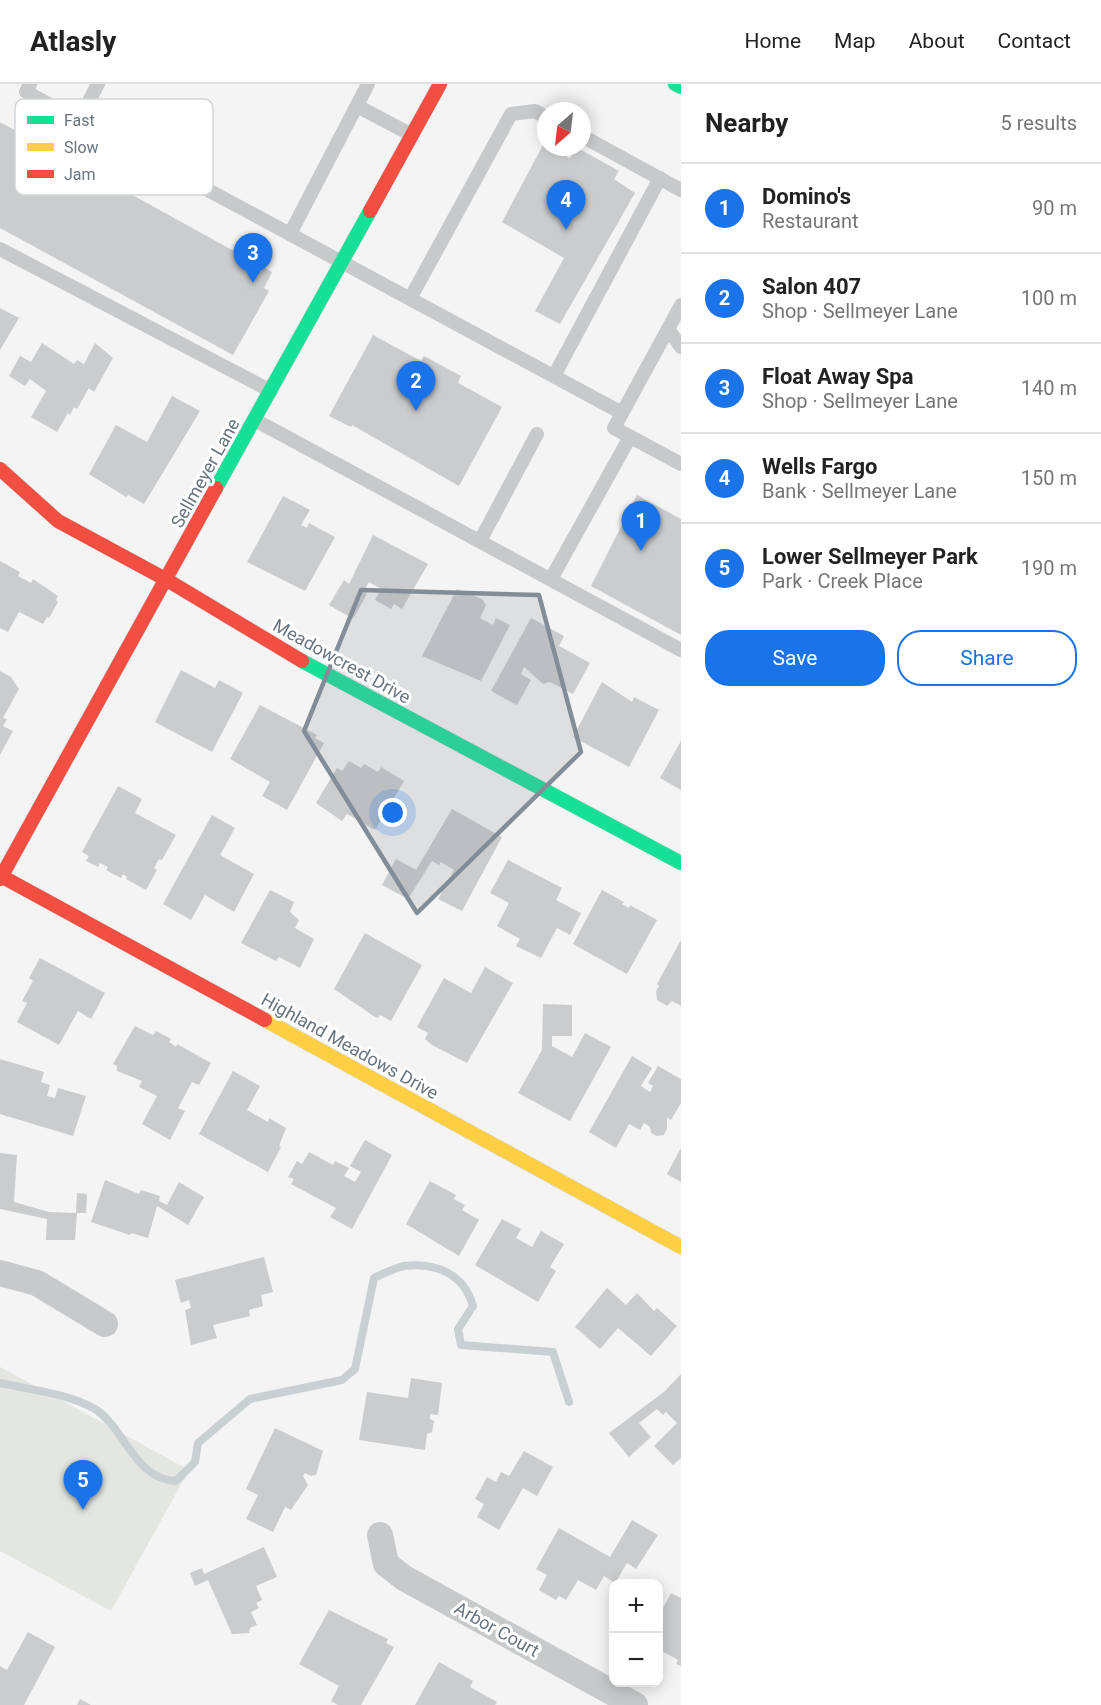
<!DOCTYPE html>
<meta charset="utf-8">
<style>
:root{--surface:#fff;--page:#f2f2f2;--text:#222;--muted:#767676;--line:#e0e0e0;--accent:#1a73e8}
body{margin:0;font-family:Roboto,sans-serif;background:var(--page);color:var(--text)}
.controls{position:absolute;right:18px;bottom:18px;display:grid;overflow:hidden;border-radius:12px;box-shadow:0 3px 15px #0003}
.controls button{width:54px;height:54px;display:grid;place-items:center;padding:0;border:0;border-bottom:2px solid var(--line);background:var(--surface);color:var(--text);font:30px sans-serif}
.compass{position:absolute;left:537px;top:18px;width:54px;height:54px;border-radius:50%;background:var(--surface);box-shadow:0 3px 15px #0003;rotate:208deg}
.you{position:absolute;left:393px;top:729px;width:21px;height:21px;margin:-15px;border:4px solid #fff;border-radius:50%;background:#1a73e8;box-shadow:0 0 0 9px #1a73e833}
.badge{display:grid;place-items:center;width:39px;height:39px;border-radius:50%;background:var(--accent);color:#fff;font-size:20px;font-weight:700}
.pin{position:absolute;translate:-50% -50px;filter:drop-shadow(0 2px 3px #0008)}
.pin::after{content:'';position:absolute;top:32px;width:21px;height:18px;background:inherit;clip-path:polygon(0 0,100% 0,50% 100%)}
.list{margin:0;padding:0;list-style:none}
h2{display:flex;justify-content:space-between;align-items:center;height:78px;margin:0;padding:0 24px;font-size:26px}
h2 small{font-size:20px;font-weight:400;color:var(--muted)}
.list li{display:grid;grid-template-columns:39px 1fr auto;gap:18px;align-items:center;box-sizing:border-box;height:90px;padding:0 24px;border-top:2px solid var(--line)}
.list b{display:block;font-size:22px;white-space:nowrap}
.list p{margin:0;font-size:20px;white-space:nowrap;color:var(--muted)}
.list em{font-size:20px;font-style:normal;color:var(--muted)}
.actions{display:flex;gap:12px;padding:18px 24px}
.actions a{flex:1;padding:14px 0;border:2px solid var(--accent);border-radius:24px;text-align:center;font-size:21px;color:var(--accent)}
.actions .main{background:var(--accent);color:#fff}
.map{position:relative;flex:none;width:681px;height:1621px;overflow:hidden}
header{display:flex;align-items:center;gap:36px;box-sizing:border-box;height:84px;padding:0 30px;background:var(--surface);border-bottom:2px solid var(--line)}
header strong{font-size:28px}
nav{display:flex;gap:33px;margin-inline-start:auto;font-size:21px}
main{display:flex}
aside{flex:1;background:var(--surface)}
.map>svg:first-child{display:block}
.green{fill:#e3e6e1}
.lines{fill:none;stroke-linecap:round;stroke-linejoin:round}
.stream{stroke:#c8d0d2;stroke-width:8}
.building{fill:#cbcccd}
.fast-casing{stroke:#d1d2d2;stroke-width:15}
.slow-casing{stroke:#d1d2d2;stroke-width:15}
.jam-casing{stroke:#d1d2d2;stroke-width:15}
.lane{stroke:#c7c9ca;stroke-width:14}
.street{stroke:#c7c9ca;stroke-width:26}
.fast{stroke:#16e098;stroke-width:14}
.slow{stroke:#ffcf43;stroke-width:14}
.jam{stroke:#f24e42;stroke-width:14}
.marked{fill:#838d97;fill-opacity:0.2;stroke:#838d97;stroke-width:4.5;stroke-linejoin:round}
.labels{text-anchor:middle;dominant-baseline:central;stroke-width:6;stroke-linejoin:round;paint-order:stroke}
.street-label{font-size:18px;fill:#687580;stroke:#fff}
.key{fill:#fff;stroke:#d2d6d9;stroke-width:1.5}
.key-label{font-size:16px;fill:#687580}
</style>
<header>
<strong>Atlasly</strong>
<nav><a>Home</a><a>Map</a><a>About</a><a>Contact</a></nav>
</header>
<main>
<div class="map">
<svg width="681" height="1621" viewBox="0 0 681 1621">
<rect width="100%" height="100%" fill="#f4f4f4"/>
<path class="green" d="M 0,1283 L 189,1386 L 111,1527 L 0,1467 Z"/>
<g class="lines">
<path class="stream" d="M 0,1299 C 31,1306 67,1309 95,1325 C 125,1344 134,1395 176,1397 L 195,1378 L 198,1359 L 250,1315 L 342,1296 L 355,1285 L 374,1194 C 383,1190 394,1184 404,1182 C 436,1178 464,1190 473,1222 L 458,1245 L 461,1261 L 553,1268 L 569,1318"/>
</g>
<path class="building" d="M 0,38 L 272,188 L 264,204 L 269,207 L 233,271 L 0,144 Z
M 544,59 L 546,63 L 570,74 L 576,63 L 619,87 L 614,95 L 635,109 L 560,240 L 535,227 L 564,174 L 502,138 Z
M 0,224 L 19,234 L 0,266 Z
M 373,251 L 421,277 L 424,272 L 461,292 L 458,299 L 502,323 L 459,402 L 352,341 L 351,343 L 329,332 Z
M 42,259 L 74,280 L 77,276 L 84,280 L 95,259 L 113,274 L 94,308 L 89,304 L 77,325 L 74,323 L 70,331 L 68,329 L 57,348 L 31,333 L 46,307 L 30,295 L 25,302 L 9,292 L 20,272 L 31,278 Z
M 172,312 L 200,327 L 144,420 L 128,411 L 126,413 L 89,390 L 116,341 L 147,358 Z
M 637,411 L 681,435 L 681,551 L 591,502 Z
M 283,412 L 310,426 L 301,441 L 307,444 L 309,439 L 335,453 L 305,507 L 247,478 Z
M 373,451 L 428,480 L 402,525 L 394,520 L 391,525 L 375,516 L 381,505 L 369,498 L 363,508 L 367,510 L 353,535 L 329,521 L 344,496 L 349,500 Z
M 0,477 L 20,488 L 18,492 L 31,499 L 33,495 L 58,512 L 56,516 L 58,518 L 49,534 L 47,533 L 43,540 L 19,528 L 8,548 L 0,544 Z
M 457,505 L 482,515 L 486,521 L 480,534 L 493,541 L 496,534 L 510,541 L 481,597 L 422,572 Z
M 531,534 L 564,552 L 559,562 L 590,579 L 573,610 L 550,598 L 543,600 L 524,583 L 521,590 L 531,596 L 517,621 L 491,607 Z
M 181,586 L 215,604 L 219,596 L 243,609 L 212,668 L 155,638 Z
M 0,587 L 11,593 L 19,605 L 3,634 L 7,635 L 3,642 L 13,647 L 0,671 Z
M 602,598 L 632,618 L 634,613 L 659,626 L 629,683 L 573,653 Z
M 260,621 L 317,651 L 315,654 L 324,659 L 287,726 L 262,712 L 270,698 L 230,675 Z
M 681,657 L 681,706 L 660,694 Z
M 349,677 L 361,684 L 364,680 L 378,688 L 381,683 L 404,697 L 375,746 L 347,730 L 342,737 L 316,719 L 337,684 L 342,687 Z
M 118,702 L 142,715 L 135,729 L 176,751 L 162,776 L 159,775 L 154,784 L 157,786 L 146,806 L 126,795 L 127,793 L 123,790 L 121,794 L 106,786 L 108,783 L 100,779 L 98,783 L 86,777 L 89,772 L 82,768 Z
M 452,725 L 502,753 L 462,827 L 438,815 L 454,786 L 441,778 L 439,781 L 432,777 L 408,815 L 382,801 L 396,775 L 416,786 Z
M 212,731 L 235,744 L 220,771 L 254,790 L 234,828 L 205,811 L 191,836 L 163,820 Z
M 508,776 L 562,804 L 556,816 L 581,829 L 570,851 L 557,844 L 541,874 L 516,862 L 520,855 L 497,842 L 509,819 L 490,809 Z
M 270,806 L 294,818 L 290,828 L 299,836 L 295,844 L 314,855 L 300,884 L 279,873 L 276,877 L 241,859 Z
M 602,806 L 624,818 L 622,820 L 629,824 L 630,821 L 657,836 L 627,890 L 573,860 Z
M 365,849 L 422,881 L 391,937 L 380,931 L 378,934 L 375,933 L 334,905 Z
M 681,856 L 681,922 L 672,917 L 667,922 L 657,916 L 656,907 L 659,902 L 657,900 Z
M 40,874 L 105,909 L 91,935 L 78,927 L 59,961 L 17,938 L 27,919 L 22,917 L 33,897 L 29,894 Z
M 485,883 L 513,899 L 467,979 L 432,961 L 425,955 L 428,949 L 417,943 L 444,894 L 471,909 Z
M 543,920 L 572,921 L 572,952 L 552,952 L 552,962 L 572,973 L 585,949 L 611,963 L 570,1037 L 518,1009 L 542,966 Z
M 135,942 L 153,951 L 156,947 L 171,955 L 169,958 L 176,963 L 177,960 L 211,979 L 199,1001 L 192,998 L 178,1024 L 185,1027 L 170,1056 L 142,1040 L 157,1012 L 139,1003 L 142,997 L 117,987 L 117,982 L 113,980 Z
M 632,972 L 652,984 L 641,1002 L 650,1008 L 653,1002 L 648,999 L 658,982 L 681,995 L 681,1019 L 671,1036 L 667,1033 L 667,1044 L 664,1051 L 657,1052 L 651,1049 L 650,1043 L 644,1039 L 640,1046 L 629,1040 L 616,1064 L 589,1048 Z
M 0,975 L 44,988 L 41,998 L 50,1001 L 47,1012 L 55,1014 L 58,1004 L 86,1012 L 73,1052 L 0,1030 Z
M 233,987 L 260,1002 L 247,1026 L 268,1038 L 269,1034 L 286,1044 L 279,1062 L 281,1063 L 268,1088 L 199,1050 Z
M 365,1056 L 392,1071 L 352,1145 L 330,1133 L 336,1124 L 291,1100 L 294,1095 L 288,1093 L 297,1077 L 302,1080 L 309,1068 L 333,1081 L 335,1077 L 349,1084 L 344,1092 L 355,1098 L 361,1088 L 350,1082 Z
M 681,1064 L 681,1098 L 667,1090 Z
M 0,1069 L 17,1071 L 14,1118 L 49,1128 L 76,1129 L 77,1109 L 87,1110 L 86,1129 L 77,1129 L 75,1156 L 46,1156 L 47,1135 L 0,1125 Z
M 105,1096 L 139,1110 L 141,1106 L 160,1112 L 159,1117 L 167,1121 L 179,1098 L 204,1113 L 188,1141 L 157,1122 L 148,1154 L 131,1149 L 130,1151 L 91,1138 Z
M 430,1097 L 456,1111 L 454,1115 L 465,1121 L 462,1126 L 479,1136 L 459,1172 L 406,1140 Z
M 502,1135 L 521,1145 L 516,1154 L 532,1163 L 541,1147 L 564,1160 L 550,1183 L 556,1187 L 538,1218 L 475,1181 Z
M 264,1173 L 273,1208 L 261,1211 L 263,1222 L 249,1226 L 250,1232 L 213,1241 L 217,1254 L 191,1261 L 185,1226 L 191,1224 L 189,1216 L 181,1219 L 175,1196 Z
M 607,1204 L 626,1221 L 637,1209 L 654,1227 L 657,1224 L 677,1242 L 651,1272 L 618,1244 L 600,1265 L 575,1243 Z
M 681,1290 L 681,1374 L 673,1381 L 654,1362 L 677,1339 L 666,1328 L 663,1331 L 657,1325 L 639,1339 L 651,1353 L 629,1373 L 609,1349 L 665,1307 Z
M 411,1294 L 442,1299 L 438,1331 L 430,1330 L 430,1335 L 434,1337 L 432,1348 L 427,1350 L 425,1366 L 359,1356 L 367,1308 L 408,1314 Z
M 275,1344 L 323,1367 L 316,1391 L 311,1392 L 305,1389 L 303,1392 L 308,1401 L 291,1426 L 285,1423 L 273,1448 L 246,1435 L 258,1411 L 246,1405 Z
M 524,1367 L 553,1383 L 537,1412 L 523,1404 L 499,1446 L 477,1433 L 484,1420 L 475,1415 L 487,1393 L 496,1398 L 501,1388 L 509,1392 Z
M 632,1436 L 658,1451 L 636,1485 L 627,1479 L 615,1499 L 604,1492 L 596,1506 L 578,1496 L 566,1516 L 559,1512 L 556,1516 L 539,1506 L 547,1491 L 536,1485 L 559,1444 L 610,1473 Z
M 264,1463 L 277,1493 L 256,1502 L 262,1516 L 256,1519 L 259,1524 L 251,1528 L 257,1541 L 250,1544 L 249,1549 L 232,1550 L 208,1496 L 195,1502 L 190,1489 L 202,1484 L 204,1490 Z
M 671,1509 L 681,1514 L 681,1582 L 676,1580 L 678,1576 L 660,1566 L 658,1569 L 658,1521 L 663,1524 Z
M 329,1526 L 388,1555 L 386,1559 L 394,1563 L 361,1621 L 338,1621 L 331,1617 L 339,1602 L 299,1580 Z
M 28,1548 L 55,1563 L 24,1621 L 0,1621 L 0,1582 L 7,1586 Z
M 439,1578 L 473,1597 L 470,1603 L 497,1618 L 495,1621 L 415,1621 Z
M 80,1615 L 91,1621 L 77,1621 Z"/>
<g class="lines">
<g class="fast-casing">
<path id="fast" d="M 675,0 L 681,3
M 216,404 L 370,127
M 302,577 L 681,779"/>
</g>
<g class="slow-casing">
<path id="slow" d="M 265,936 L 681,1163"/>
</g>
<g class="jam-casing">
<path id="jam" d="M 370,127 L 440,0
M 0,385 L 58,437 L 167,496 L 302,577
M 1,792 L 265,936
M 0,795 L 216,404"/>
</g>
<path class="lane" d="M 30,0 L 26,8 L 622,329
M 357,22 L 412,51
M 79,36 L 98,0
M 582,52 L 681,106
M 290,150 L 368,0
M 0,165 L 271,307
M 411,213 L 511,30 L 535,27 L 546,33
M 681,221 L 614,344 L 681,380
M 668,245 L 681,263
M 554,292 L 660,94
M 255,336 L 681,566
M 480,457 L 537,350
M 551,495 L 630,353"/>
<path class="street" d="M 0,1189 L 37,1199 L 105,1240
M 380,1451 L 386,1480 L 404,1494 L 635,1621"/>
<use href="#fast" class="fast"/>
<use href="#slow" class="slow"/>
<use href="#jam" class="jam"/>
</g>
<path class="marked" d="M 361,506 L 539,511 L 581,668 L 417,829 L 304,647 Z"/>
<g class="labels">
<g class="street-label">
<text transform="translate(205 389) rotate(-61)">Sellmeyer Lane</text>
<text transform="translate(342 577) rotate(29)">Meadowcrest Drive</text>
<text transform="translate(350 962) rotate(29)">Highland Meadows Drive</text>
<text transform="translate(497 1545) rotate(29)">Arbor Court</text>
</g>
</g>
<rect x="15" y="15" width="198" height="96" rx="9" class="key"/>
<rect x="27" y="32" width="27" height="8" fill="#16e098"/>
<rect x="27" y="59" width="27" height="8" fill="#ffcf43"/>
<rect x="27" y="86" width="27" height="8" fill="#f24e42"/>
<g class="key-label">
<text x="64" y="42">Fast</text>
<text x="64" y="69">Slow</text>
<text x="64" y="96">Jam</text>
</g>
</svg>
<div class="controls">
<button>+</button>
<button>−</button>
</div>
<svg class="compass" viewBox="-18 -18 36 36"><path d="M0-13l5 13h-10z" fill="#e53935"/><path d="M0 13l5-13h-10z" fill="#767676"/></svg>
<div class="you"></div>
<div class="pin badge" style="left:641px;top:467px">1</div>
<div class="pin badge" style="left:416px;top:327px">2</div>
<div class="pin badge" style="left:253px;top:199px">3</div>
<div class="pin badge" style="left:566px;top:146px">4</div>
<div class="pin badge" style="left:83px;top:1426px">5</div>
</div>
<aside>
<h2>Nearby<small>5 results</small></h2>
<ul class="list">
<li><span class="badge">1</span><div><b>Domino's</b><p>Restaurant</p></div><em>90 m</em></li>
<li><span class="badge">2</span><div><b>Salon 407</b><p>Shop · Sellmeyer Lane</p></div><em>100 m</em></li>
<li><span class="badge">3</span><div><b>Float Away Spa</b><p>Shop · Sellmeyer Lane</p></div><em>140 m</em></li>
<li><span class="badge">4</span><div><b>Wells Fargo</b><p>Bank · Sellmeyer Lane</p></div><em>150 m</em></li>
<li><span class="badge">5</span><div><b>Lower Sellmeyer Park</b><p>Park · Creek Place</p></div><em>190 m</em></li>
</ul>
<div class="actions"><a class="main">Save</a><a>Share</a></div>
</aside>
</main>
